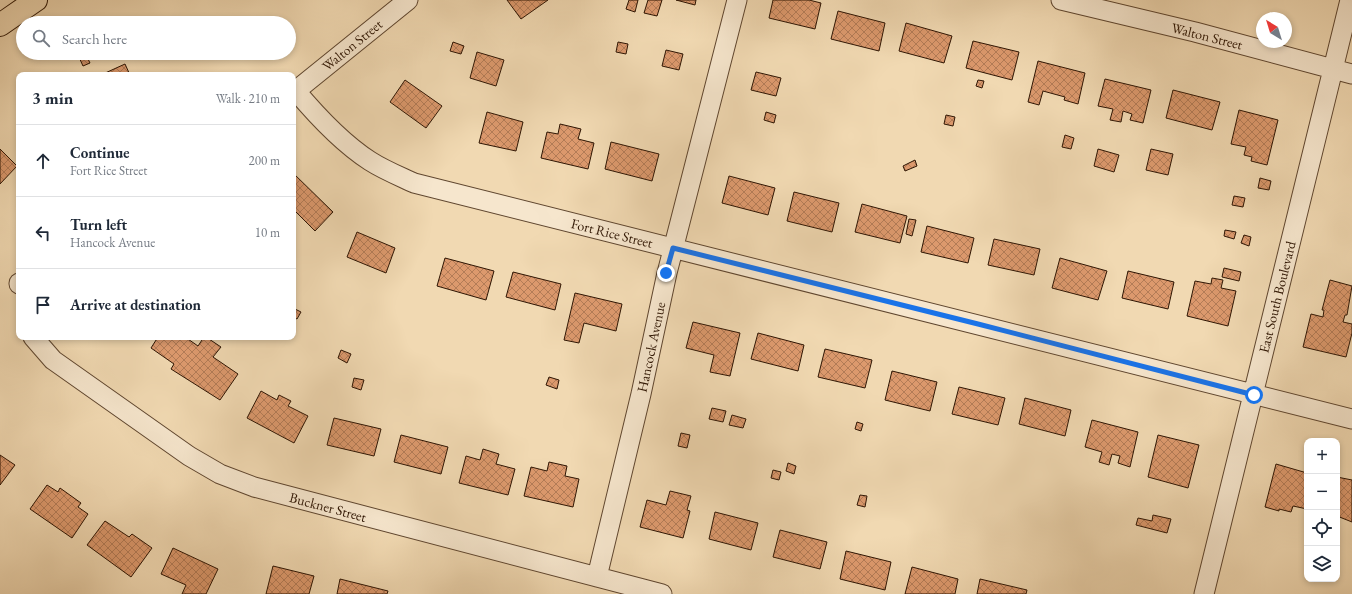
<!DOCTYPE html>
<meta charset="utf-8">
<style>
:root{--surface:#fff;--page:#f6f6f7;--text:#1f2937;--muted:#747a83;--line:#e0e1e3}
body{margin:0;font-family:"EB Garamond",serif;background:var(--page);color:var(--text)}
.controls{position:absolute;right:12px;bottom:12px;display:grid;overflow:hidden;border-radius:8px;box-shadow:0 2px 6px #0003}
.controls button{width:36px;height:36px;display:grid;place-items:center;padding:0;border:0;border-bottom:1px solid var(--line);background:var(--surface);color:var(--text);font:20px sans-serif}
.compass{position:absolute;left:1256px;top:12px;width:36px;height:36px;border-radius:50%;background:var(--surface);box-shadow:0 2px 6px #0003;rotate:322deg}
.stop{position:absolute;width:12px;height:12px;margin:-9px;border:3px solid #1a73e8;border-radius:50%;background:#fff}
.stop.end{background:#1a73e8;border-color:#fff;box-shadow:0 1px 4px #0008}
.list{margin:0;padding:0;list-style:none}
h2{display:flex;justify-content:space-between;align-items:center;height:52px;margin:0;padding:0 16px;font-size:17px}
h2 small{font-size:13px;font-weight:400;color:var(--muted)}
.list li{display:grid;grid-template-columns:26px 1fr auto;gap:12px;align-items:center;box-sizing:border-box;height:72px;padding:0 16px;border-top:1px solid var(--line)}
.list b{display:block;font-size:15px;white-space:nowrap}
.list p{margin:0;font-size:13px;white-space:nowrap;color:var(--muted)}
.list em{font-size:13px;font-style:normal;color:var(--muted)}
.icon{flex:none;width:22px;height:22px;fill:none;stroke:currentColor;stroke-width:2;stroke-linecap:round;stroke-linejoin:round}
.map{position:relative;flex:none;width:1352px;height:594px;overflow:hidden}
.search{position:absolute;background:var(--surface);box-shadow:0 2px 6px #0003;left:16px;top:16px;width:280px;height:44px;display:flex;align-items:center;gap:10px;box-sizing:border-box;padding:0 14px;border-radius:22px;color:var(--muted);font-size:15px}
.panel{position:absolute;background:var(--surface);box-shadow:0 2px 6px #0003;left:16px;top:72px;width:280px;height:268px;border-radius:8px}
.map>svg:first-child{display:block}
.building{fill:url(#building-cross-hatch);stroke:#2e1503}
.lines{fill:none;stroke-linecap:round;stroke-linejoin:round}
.minor-casing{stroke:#5f462f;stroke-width:21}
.motorway-casing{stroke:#2e1503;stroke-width:24}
.minor{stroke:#f6e6cd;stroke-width:19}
.motorway{stroke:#f1d9b2;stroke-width:22}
.route{stroke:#1a73e8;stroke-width:5}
.labels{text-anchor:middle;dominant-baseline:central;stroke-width:4;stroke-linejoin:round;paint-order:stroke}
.street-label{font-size:14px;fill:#2e1503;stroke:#f6e6cd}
</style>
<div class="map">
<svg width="1352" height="594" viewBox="0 0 1352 594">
<defs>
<pattern id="building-cross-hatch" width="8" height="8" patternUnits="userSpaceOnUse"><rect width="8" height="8" fill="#dc996d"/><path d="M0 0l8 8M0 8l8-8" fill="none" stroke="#b37c57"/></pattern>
</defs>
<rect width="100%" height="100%" fill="#f1d9b2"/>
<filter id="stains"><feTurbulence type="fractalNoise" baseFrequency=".005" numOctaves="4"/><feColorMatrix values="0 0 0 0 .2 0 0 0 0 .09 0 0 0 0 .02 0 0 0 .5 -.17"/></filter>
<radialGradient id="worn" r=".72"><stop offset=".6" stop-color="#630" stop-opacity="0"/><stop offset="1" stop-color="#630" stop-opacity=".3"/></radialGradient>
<path class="building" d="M 507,0 L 548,0 L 521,19 Z
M 629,0 L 638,0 L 635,12 L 626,9 Z
M 648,0 L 662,0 L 657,16 L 644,13 Z
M 676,0 L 696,0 L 695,5 Z
M 773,0 L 809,0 L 821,3 L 815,29 L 769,18 Z
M 838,11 L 885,23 L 879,51 L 831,39 Z
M 906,23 L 952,36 L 944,63 L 899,51 Z
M 973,41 L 1019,52 L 1012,80 L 966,68 Z
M 453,42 L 464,46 L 461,54 L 450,51 Z
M 618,42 L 628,44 L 626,54 L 616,52 Z
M 666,50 L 683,54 L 679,70 L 662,66 Z
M 477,52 L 504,60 L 496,86 L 470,78 Z
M 83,53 L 85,53 L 90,63 L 83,66 L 78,55 Z
M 1038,61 L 1085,73 L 1078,104 L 1064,100 L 1065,97 L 1043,91 L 1039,105 L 1028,102 Z
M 125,64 L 130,75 L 103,75 L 103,74 Z
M 756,72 L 781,78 L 776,96 L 751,90 Z
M 1105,79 L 1151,90 L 1143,123 L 1130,120 L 1132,114 L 1123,111 L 1121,122 L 1110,120 L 1113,109 L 1098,106 Z
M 405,80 L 442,106 L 426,128 L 390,102 Z
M 978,80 L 984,81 L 982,88 L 976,86 Z
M 1173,90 L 1220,102 L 1212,130 L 1166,118 Z
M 1239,110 L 1278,120 L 1267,165 L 1251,161 L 1252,157 L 1244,155 L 1246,147 L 1231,144 Z
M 487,112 L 523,122 L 516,151 L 479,143 Z
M 766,112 L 776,115 L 774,123 L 764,120 Z
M 946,115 L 955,117 L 953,126 L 944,124 Z
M 560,124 L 581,129 L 578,139 L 594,143 L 588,169 L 541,158 L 547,132 L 558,134 Z
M 1065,135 L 1074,138 L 1071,149 L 1062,147 Z
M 611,142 L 659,154 L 652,181 L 605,169 Z
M 0,149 L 17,166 L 0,184 Z
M 1098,149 L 1119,155 L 1114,172 L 1094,166 Z
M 1151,149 L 1173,154 L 1168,175 L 1146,170 Z
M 915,160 L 917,166 L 905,171 L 903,166 Z
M 293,173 L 333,212 L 315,231 L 293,209 Z
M 729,176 L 775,188 L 768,215 L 722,203 Z
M 1260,178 L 1271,181 L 1269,190 L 1258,188 Z
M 794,192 L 839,203 L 832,232 L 787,221 Z
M 1234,196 L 1245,198 L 1243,207 L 1232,205 Z
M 862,204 L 907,216 L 900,243 L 855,232 Z
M 909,219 L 916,220 L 912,236 L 906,234 Z
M 927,226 L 974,238 L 968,263 L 921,252 Z
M 1225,230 L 1236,232 L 1234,239 L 1224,236 Z
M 357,232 L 395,248 L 386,273 L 347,257 Z
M 1244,235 L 1251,237 L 1249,246 L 1241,243 Z
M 994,239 L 1040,249 L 1034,275 L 988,265 Z
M 445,258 L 494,271 L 486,300 L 437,286 Z
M 1060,258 L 1107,271 L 1098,300 L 1052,288 Z
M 1224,268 L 1241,272 L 1239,281 L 1222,277 Z
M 1128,271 L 1174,282 L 1168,309 L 1122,298 Z
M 513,272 L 561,284 L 555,310 L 506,297 Z
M 1212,278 L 1223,280 L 1221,288 L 1236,291 L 1228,326 L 1187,316 L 1195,281 L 1211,284 Z
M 1330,280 L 1352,286 L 1347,315 L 1345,315 L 1343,322 L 1352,324 L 1352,333 L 1346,357 L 1303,347 L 1311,314 L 1323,317 L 1324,310 L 1322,310 Z
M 575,293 L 622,304 L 616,331 L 584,323 L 579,343 L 564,340 Z
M 295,309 L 301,312 L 297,319 L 293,317 Z
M 693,322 L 740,333 L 730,376 L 710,372 L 714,355 L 686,348 Z
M 758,333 L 804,345 L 798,371 L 751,359 Z
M 158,337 L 185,337 L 198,346 L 204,337 L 206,337 L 221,347 L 213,357 L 238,374 L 220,400 L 171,369 L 174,364 L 151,348 Z
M 825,349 L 872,360 L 865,388 L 818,377 Z
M 341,350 L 351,354 L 347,363 L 338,358 Z
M 892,371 L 937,382 L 930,411 L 885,400 Z
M 549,377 L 559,380 L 557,389 L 546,385 Z
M 354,378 L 364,380 L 361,390 L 352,387 Z
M 959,387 L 1005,398 L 998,425 L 952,414 Z
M 261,391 L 277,400 L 279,395 L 291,401 L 288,406 L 308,416 L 294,443 L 247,418 Z
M 1025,398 L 1071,410 L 1065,436 L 1019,424 Z
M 712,408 L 726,411 L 723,422 L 709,419 Z
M 732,415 L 746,419 L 743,428 L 729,425 Z
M 334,418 L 381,429 L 374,456 L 327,445 Z
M 1092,420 L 1138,432 L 1130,467 L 1118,463 L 1120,456 L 1112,454 L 1109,465 L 1099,462 L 1102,452 L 1085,447 Z
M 857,422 L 863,424 L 861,431 L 855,429 Z
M 681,433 L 690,435 L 687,448 L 678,446 Z
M 401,435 L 448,447 L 441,474 L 394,462 Z
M 1158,435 L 1199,445 L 1188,488 L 1148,477 Z
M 483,449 L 499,454 L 496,464 L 515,469 L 508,495 L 459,483 L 466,456 L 480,460 Z
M 0,455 L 15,465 L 0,485 Z
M 549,462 L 567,466 L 565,476 L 579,479 L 573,507 L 524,496 L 531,467 L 547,471 Z
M 788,463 L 796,466 L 794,474 L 786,471 Z
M 1276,464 L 1307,473 L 1307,509 L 1293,506 L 1291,512 L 1279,509 L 1279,511 L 1265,507 Z
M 773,470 L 781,472 L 779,480 L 771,478 Z
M 1337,477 L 1352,480 L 1352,522 L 1337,516 Z
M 47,485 L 58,492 L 60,488 L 81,503 L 78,507 L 88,514 L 72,538 L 30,509 Z
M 670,491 L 691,496 L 687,510 L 690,511 L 683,538 L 640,527 L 647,500 L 666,505 Z
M 860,495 L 867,496 L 865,507 L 857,505 Z
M 715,512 L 758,523 L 751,550 L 709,539 Z
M 1153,515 L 1171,519 L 1167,533 L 1136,525 L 1138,518 L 1152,521 Z
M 105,521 L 129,537 L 132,534 L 152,548 L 131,577 L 87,545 Z
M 780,530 L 827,542 L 820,569 L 773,557 Z
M 173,548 L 218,569 L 206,594 L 182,594 L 186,585 L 161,574 Z
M 846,551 L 891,562 L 885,590 L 840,579 Z
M 273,566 L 314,576 L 309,594 L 266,594 Z
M 912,567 L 958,579 L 955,594 L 905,594 Z
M 340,579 L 388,591 L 387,594 L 337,594 Z
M 980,579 L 1027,590 L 1026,594 L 977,594 Z"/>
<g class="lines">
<g class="minor-casing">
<path id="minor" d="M 1061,0 L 1195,32 L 1352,74
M 296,91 C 317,116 342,143 370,161 C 384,170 399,176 414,183 L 1352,419
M 293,93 L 408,0
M 19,283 L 19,284
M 33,337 L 53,360 L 189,456 L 220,474 L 254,487 L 662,594
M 597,577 L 641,394 L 667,273 L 737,0
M 1204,594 L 1350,0"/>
</g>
<g class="motorway-casing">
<path id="motorway" d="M 0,25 L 36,0"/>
</g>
<use href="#minor" class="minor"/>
<use href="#motorway" class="motorway"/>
</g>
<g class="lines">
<path class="route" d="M 666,273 L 673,248 L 978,324 L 1254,395"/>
</g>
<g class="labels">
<g class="street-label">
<text transform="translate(1207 36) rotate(14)">Walton Street</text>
<text transform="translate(352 45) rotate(-39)">Walton Street</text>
<text transform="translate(612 233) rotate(14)">Fort Rice Street</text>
<text transform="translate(1277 297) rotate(-76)">East South Boulevard</text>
<text transform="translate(651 347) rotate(-78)">Hancock Avenue</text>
<text transform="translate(328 507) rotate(15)">Buckner Street</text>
</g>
</g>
<rect width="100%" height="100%" filter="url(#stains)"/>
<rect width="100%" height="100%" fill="url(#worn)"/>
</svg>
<div class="controls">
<button>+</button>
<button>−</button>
<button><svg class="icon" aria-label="locate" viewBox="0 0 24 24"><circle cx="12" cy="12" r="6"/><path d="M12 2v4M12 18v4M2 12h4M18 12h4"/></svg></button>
<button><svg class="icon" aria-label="layers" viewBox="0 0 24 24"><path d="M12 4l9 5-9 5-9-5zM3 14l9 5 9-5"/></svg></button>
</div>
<svg class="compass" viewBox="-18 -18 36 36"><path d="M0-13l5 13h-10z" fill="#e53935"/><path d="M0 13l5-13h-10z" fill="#747a83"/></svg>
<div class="stop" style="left:1254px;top:395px"></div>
<div class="stop end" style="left:666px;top:273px"></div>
<div class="search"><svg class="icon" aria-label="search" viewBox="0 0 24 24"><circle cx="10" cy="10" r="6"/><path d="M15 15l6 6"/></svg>Search here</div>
<section class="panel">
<h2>3 min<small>Walk · 210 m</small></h2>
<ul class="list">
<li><svg class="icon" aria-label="ahead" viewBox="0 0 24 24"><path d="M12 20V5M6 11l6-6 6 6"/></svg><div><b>Continue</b><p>Fort Rice Street</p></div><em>200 m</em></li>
<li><svg class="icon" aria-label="left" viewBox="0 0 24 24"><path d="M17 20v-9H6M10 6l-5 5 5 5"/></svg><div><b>Turn left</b><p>Hancock Avenue</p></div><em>10 m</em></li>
<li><svg class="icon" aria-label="arrive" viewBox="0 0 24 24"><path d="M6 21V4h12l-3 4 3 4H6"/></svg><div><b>Arrive at destination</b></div></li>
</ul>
</section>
</div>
